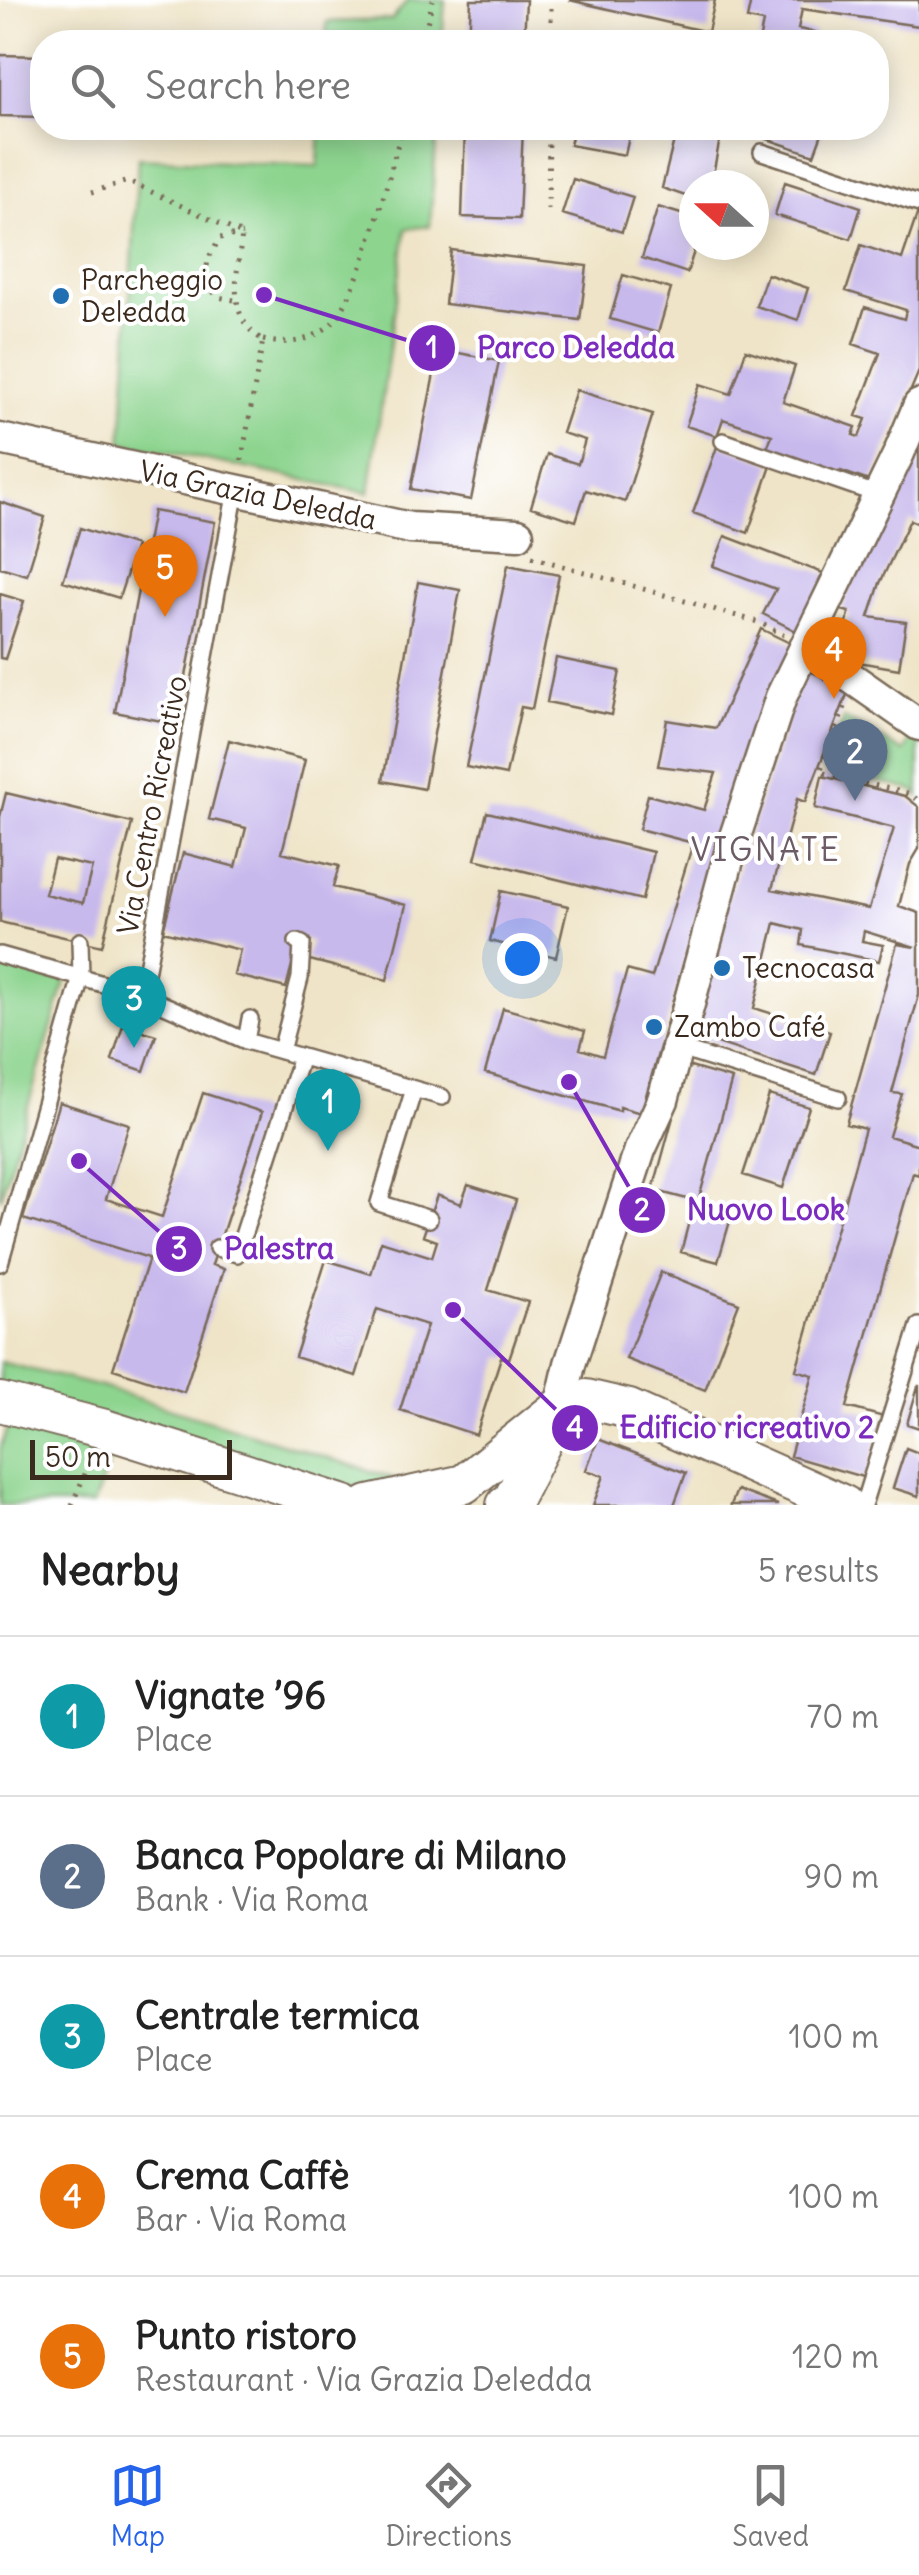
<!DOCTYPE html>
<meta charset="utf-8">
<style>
:root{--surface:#fff;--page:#f6f6f6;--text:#222;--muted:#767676;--line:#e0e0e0;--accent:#2563eb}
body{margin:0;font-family:Delius,sans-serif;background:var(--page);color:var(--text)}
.compass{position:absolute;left:679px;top:170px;width:90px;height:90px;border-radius:50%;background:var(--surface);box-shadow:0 5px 25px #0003;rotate:291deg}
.scale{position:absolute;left:30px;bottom:25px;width:202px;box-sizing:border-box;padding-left:10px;border:5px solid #3b2a1e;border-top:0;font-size:28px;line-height:35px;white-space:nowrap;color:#3b2a1e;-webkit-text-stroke:8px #fff;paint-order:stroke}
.you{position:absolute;left:522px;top:958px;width:35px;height:35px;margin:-25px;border:8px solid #fff;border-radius:50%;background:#1a73e8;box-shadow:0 0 0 15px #1a73e833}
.badge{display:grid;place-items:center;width:65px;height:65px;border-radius:50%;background:var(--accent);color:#fff;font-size:32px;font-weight:700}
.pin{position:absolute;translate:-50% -82px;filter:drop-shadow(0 2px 5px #0008)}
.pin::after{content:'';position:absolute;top:52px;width:35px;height:30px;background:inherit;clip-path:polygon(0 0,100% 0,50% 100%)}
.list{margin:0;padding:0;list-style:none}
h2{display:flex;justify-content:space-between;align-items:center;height:130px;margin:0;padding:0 40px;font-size:42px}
h2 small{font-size:32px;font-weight:400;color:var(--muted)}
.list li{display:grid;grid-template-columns:65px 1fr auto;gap:30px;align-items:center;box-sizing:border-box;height:160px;padding:0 40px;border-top:2px solid var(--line)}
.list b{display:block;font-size:38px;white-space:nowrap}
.list p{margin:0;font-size:32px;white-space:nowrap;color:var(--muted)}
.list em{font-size:32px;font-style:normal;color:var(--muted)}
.icon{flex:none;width:55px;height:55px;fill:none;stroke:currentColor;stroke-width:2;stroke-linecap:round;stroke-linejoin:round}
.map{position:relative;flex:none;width:919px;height:1505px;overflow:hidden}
.search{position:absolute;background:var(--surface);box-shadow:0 5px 25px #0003;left:30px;right:30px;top:30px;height:110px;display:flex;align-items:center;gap:25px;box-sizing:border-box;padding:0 35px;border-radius:40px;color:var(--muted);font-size:38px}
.sheet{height:930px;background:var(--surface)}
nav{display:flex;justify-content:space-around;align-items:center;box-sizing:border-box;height:140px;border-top:2px solid var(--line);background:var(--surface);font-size:28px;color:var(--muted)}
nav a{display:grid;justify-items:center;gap:5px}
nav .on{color:var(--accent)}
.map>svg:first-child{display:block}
.green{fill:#8dd48f;stroke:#647f56;stroke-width:2.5}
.building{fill:#c8b9ec;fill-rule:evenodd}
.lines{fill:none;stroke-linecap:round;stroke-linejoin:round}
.service-casing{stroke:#7a6b59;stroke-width:20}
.minor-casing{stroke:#7a6b59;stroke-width:35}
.tertiary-casing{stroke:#7a6b59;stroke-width:42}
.path{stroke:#7a6b59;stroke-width:5;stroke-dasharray:2.5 8;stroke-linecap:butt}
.service{stroke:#fff;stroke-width:15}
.minor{stroke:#fff;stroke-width:30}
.tertiary{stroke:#fff;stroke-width:38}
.poi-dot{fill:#1f6fb2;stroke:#fff;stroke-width:4}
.labels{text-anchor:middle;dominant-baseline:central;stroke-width:8;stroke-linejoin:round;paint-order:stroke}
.poi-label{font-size:28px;fill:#3b2a1e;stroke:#fff;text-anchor:start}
.street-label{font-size:28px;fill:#3b2a1e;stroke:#fff}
.quarter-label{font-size:32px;letter-spacing:2.5px;fill:#6c5c66;stroke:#fff}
.leader{fill:none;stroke:#7b2cbf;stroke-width:4}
.callout-dot{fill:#7b2cbf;stroke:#fff;stroke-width:4}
.mark-label{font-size:30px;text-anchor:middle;font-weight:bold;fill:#fff}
.callout-label{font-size:30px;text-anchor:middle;font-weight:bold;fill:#7b2cbf;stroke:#fff;stroke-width:8;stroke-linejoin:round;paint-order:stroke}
</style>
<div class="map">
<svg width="919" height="1505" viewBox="0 0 919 1505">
<rect width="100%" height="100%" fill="#fff"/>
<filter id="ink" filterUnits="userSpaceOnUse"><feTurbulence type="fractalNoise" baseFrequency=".01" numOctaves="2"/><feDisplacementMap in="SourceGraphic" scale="20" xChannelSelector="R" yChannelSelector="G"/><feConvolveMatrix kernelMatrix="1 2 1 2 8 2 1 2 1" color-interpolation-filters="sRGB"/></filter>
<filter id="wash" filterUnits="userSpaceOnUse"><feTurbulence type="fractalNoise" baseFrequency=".0048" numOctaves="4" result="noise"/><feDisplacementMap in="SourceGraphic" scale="40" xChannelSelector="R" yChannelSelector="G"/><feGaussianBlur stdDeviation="2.25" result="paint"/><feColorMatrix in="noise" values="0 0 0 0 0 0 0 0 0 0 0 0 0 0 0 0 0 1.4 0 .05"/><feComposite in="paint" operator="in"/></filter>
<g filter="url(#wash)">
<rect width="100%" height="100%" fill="#efe4c7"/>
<path class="green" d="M 408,0 L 445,0 L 442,42 L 326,42 L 327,22 L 392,20 Z
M 320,128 L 437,128 L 430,226 L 406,229 L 369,493 L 122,443 L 138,158 L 318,166 Z
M 844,718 L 904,752 L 916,729 L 919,731 L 919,797 L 915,791 L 825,768 Z
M 0,962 L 66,979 L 0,1200 Z
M 0,1362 L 101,1387 L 399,1480 L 379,1488 L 348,1486 L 0,1389 Z
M 8,1425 L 111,1457 L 93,1505 L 0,1505 L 0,1449 Z"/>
<g id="blocks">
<path class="building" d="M 471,0 L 526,0 L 524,42 L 469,42 Z
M 569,0 L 715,0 L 708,32 Z
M 751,0 L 919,0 L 919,26 L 802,9 L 798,29 L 815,32 L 813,42 L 759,42 L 763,22 L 747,19 Z
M 0,55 L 42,56 L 42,117 L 0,116 Z
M 465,128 L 523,128 L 519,219 L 462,217 Z
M 574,128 L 631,128 L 625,155 L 570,145 Z
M 677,128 L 722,128 L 711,185 L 694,185 L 694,199 L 662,188 Z
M 768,128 L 824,128 L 814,155 L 764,138 Z
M 573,179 L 633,197 L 622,232 L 562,214 Z
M 785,182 L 861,207 L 851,239 L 775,215 Z
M 658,207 L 694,218 L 696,245 L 687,273 L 642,258 Z
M 919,209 L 919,371 L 872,482 L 841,471 L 839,476 L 766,451 L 772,435 L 723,419 L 717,436 L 686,426 L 700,384 L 731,394 L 746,350 L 795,366 L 783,402 L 856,427 L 853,435 L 859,437 L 866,419 L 856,416 L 880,353 L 853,344 L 865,307 L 904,319 L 906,310 L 846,291 L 861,245 L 902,259 Z
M 451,250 L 587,266 L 580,320 L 445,304 Z
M 767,274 L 808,288 L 798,320 L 756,306 Z
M 623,275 L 671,289 L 658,333 L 610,319 Z
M 439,349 L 499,361 L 471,500 L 411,489 Z
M 576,390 L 653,414 L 625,502 L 586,490 L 576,521 L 531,507 L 547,454 L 578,464 L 585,440 L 562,433 Z
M 919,422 L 919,524 L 910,520 L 880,583 L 869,617 L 906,622 L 899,669 L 841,659 L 849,612 L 841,610 Z
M 718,444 L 772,463 L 748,533 L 693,513 Z
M 0,502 L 45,517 L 27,575 L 0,567 Z
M 153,511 L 215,522 L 177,724 L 115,712 Z
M 80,528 L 136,546 L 119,598 L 63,581 Z
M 725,536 L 831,576 L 802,634 L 763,614 L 776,589 L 713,566 Z
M 508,565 L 559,575 L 532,709 L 521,707 L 506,775 L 466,767 Z
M 418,582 L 460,590 L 424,789 L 383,781 Z
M 0,594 L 24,601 L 5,659 L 0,658 Z
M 761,629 L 796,646 L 710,871 L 641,1113 L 620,1107 L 620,1111 L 485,1073 L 503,1008 L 585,1031 L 580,1049 L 603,1056 L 627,970 L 652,977 L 693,843 L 639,829 L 648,795 L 704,810 L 716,773 L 658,766 L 667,720 L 716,728 Z
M 556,658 L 620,671 L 611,715 L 547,702 Z
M 804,669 L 850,687 L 805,802 L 797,799 L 772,889 L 869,909 L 894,828 L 815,808 L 822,776 L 905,796 L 919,807 L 919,849 L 910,864 L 899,906 L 919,913 L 919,995 L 892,1093 L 902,1094 L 889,1136 L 919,1145 L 919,1175 L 913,1173 L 847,1407 L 884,1417 L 866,1478 L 790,1456 L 813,1375 L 796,1370 L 865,1129 L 846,1124 L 897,944 L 915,947 L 864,931 L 862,941 L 883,945 L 879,961 L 801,945 L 803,930 L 775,923 L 754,1008 L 830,1032 L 816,1075 L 692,1035 L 725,909 Z
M 229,740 L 305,760 L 282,852 L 339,866 L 333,887 L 406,905 L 387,980 L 306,959 L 311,941 L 299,938 L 286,988 L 234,975 L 240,950 L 163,931 L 183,853 L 236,867 L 246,828 L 209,819 Z
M 6,793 L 132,823 L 102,946 L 0,922 L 0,817 ZM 54,859 L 92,867 L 83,903 L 45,894 Z
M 487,812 L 653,852 L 642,900 L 475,859 Z
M 501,891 L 568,906 L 556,957 L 490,941 Z
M 123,1025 L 156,1035 L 144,1071 L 112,1060 Z
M 687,1066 L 732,1079 L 698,1202 L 653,1190 Z
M 203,1093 L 262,1112 L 212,1265 L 224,1269 L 184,1392 L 113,1369 L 149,1258 L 23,1219 L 59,1102 L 129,1124 L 106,1199 L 162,1217 Z
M 769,1095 L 809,1107 L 783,1188 L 743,1175 Z
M 468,1185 L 516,1200 L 488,1290 L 528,1302 L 509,1359 L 501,1357 L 476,1435 L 400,1410 L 427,1325 L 377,1309 L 356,1376 L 295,1357 L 326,1260 L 371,1274 L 381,1241 L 432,1257 L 437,1241 L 423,1236 L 437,1195 L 461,1204 Z
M 692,1210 L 730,1221 L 718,1262 L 681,1252 Z
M 661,1272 L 739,1303 L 705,1390 L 626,1359 Z
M 918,1386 L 919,1386 L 919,1428 L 907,1424 Z
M 598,1439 L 686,1473 L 674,1505 L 593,1505 L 604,1476 L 586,1470 Z
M 906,1448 L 919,1453 L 919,1496 L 893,1488 Z
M 737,1490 L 778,1505 L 731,1505 Z"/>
</g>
</g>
<g filter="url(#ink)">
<use href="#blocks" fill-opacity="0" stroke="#7a6b59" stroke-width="2.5"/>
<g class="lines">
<g class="service-casing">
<path id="service" d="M 762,152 L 919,204
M 723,441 L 879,495
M 236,490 L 142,995 L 246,1041 L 442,1097
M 0,955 L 142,995
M 246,1041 L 250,1019
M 677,1048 L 838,1098
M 281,1051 L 300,978 L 302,944 L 297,942
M 414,1089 L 379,1203 L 429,1219
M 217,1248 L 237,1254 L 301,1057
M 0,1263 L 81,977 L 80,941
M 863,1505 L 919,1326"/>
</g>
<g class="minor-casing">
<path id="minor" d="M 0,439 L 410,528 L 518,534
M 807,647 L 919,725
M 560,1407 L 570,1364 L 640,1150 L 663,1100 L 731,849 L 781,697 L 899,453 L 919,405"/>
</g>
<g class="tertiary-casing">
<path id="tertiary" d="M 0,1402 L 105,1429 L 345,1505
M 369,1505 L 464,1484 L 560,1407 L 586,1399 L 629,1409 L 844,1505
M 506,1505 L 512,1501 L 555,1417"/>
</g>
<path class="path" d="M 422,42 L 433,0
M 551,42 L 551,0
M 92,192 L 128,181 L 242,234 C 238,272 224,317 263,340 L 241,464
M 548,210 L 549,128
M 234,300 L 218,297 L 205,283 L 208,259 L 220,238 L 242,234
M 263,340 C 289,346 315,341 335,320 C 359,294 392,167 402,128
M 532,557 L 758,622 L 784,635
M 845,707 L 820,772 L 910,794 L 919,801
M 72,1505 L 92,1457"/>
<use href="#service" class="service"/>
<use href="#minor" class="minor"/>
<use href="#tertiary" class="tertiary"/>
</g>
</g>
<g class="poi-dot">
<circle cx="61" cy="296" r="10"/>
<circle cx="722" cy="968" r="10"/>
<circle cx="654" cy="1027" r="10"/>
</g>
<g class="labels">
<g class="poi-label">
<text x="81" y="280">Parcheggio<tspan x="81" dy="32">Deledda</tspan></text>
<text x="742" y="968">Tecnocasa</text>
<text x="674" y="1027">Zambo Café</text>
</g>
<g class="street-label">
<text transform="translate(258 495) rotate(12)">Via Grazia Deledda</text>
<text transform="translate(152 805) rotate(-79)">Via Centro Ricreativo</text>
</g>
<g class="quarter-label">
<text x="766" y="849">VIGNATE</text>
</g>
</g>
<path class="leader" d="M264 295L432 348M569 1082L642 1210M79 1161L179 1249M453 1310L575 1428"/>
<g class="callout-dot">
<circle cx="264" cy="295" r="10"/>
<circle cx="569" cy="1082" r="10"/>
<circle cx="79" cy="1161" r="10"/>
<circle cx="453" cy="1310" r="10"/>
<circle cx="432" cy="348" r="25"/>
<circle cx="642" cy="1210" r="25"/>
<circle cx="179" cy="1249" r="25"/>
<circle cx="575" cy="1428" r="25"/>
</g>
<g class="mark-label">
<text x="432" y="358">1</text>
<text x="642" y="1220">2</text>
<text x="179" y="1259">3</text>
<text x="575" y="1438">4</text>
</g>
<g class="callout-label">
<text x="576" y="358">Parco Deledda</text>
<text x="766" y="1220">Nuovo Look</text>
<text x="279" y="1259">Palestra</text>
<text x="747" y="1438">Edificio ricreativo 2</text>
</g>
</svg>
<svg class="compass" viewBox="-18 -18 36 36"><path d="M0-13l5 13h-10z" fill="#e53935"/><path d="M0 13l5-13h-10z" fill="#767676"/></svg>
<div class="scale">50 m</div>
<div class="you"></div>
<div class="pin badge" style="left:328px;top:1151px;background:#0f9aa8">1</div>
<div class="pin badge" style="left:855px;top:801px;background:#5c6f8a">2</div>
<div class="pin badge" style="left:134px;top:1048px;background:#0f9aa8">3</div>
<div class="pin badge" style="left:834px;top:699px;background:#e8710a">4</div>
<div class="pin badge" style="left:165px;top:617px;background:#e8710a">5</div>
<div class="search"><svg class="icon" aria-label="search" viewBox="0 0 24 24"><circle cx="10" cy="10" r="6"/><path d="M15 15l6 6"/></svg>Search here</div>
</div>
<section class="sheet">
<h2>Nearby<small>5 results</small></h2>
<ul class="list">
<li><span class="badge" style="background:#0f9aa8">1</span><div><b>Vignate ’96</b><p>Place</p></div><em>70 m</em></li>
<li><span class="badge" style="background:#5c6f8a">2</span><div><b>Banca Popolare di Milano</b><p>Bank · Via Roma</p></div><em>90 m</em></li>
<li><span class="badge" style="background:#0f9aa8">3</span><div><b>Centrale termica</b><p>Place</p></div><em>100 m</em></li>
<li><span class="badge" style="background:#e8710a">4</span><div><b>Crema Caffè</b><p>Bar · Via Roma</p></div><em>100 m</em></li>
<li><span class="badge" style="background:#e8710a">5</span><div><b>Punto ristoro</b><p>Restaurant · Via Grazia Deledda</p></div><em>120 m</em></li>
</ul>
</section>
<nav>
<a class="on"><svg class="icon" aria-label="map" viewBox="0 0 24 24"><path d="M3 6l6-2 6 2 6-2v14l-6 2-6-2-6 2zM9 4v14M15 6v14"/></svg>Map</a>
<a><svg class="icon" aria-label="directions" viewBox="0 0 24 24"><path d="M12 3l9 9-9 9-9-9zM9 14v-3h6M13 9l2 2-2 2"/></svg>Directions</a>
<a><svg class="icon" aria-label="saved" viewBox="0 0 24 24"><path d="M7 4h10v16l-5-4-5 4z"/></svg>Saved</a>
</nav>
